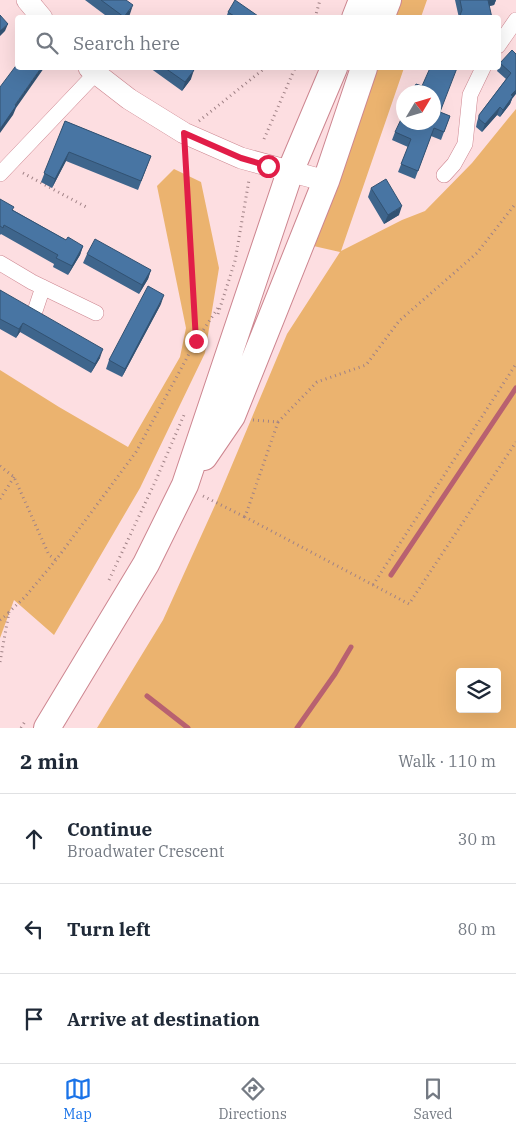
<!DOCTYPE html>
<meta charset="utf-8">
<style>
:root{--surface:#fff;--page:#f6f6f7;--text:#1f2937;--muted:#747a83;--line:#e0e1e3;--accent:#1a73e8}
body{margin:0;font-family:"IBM Plex Serif",serif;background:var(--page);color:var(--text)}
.controls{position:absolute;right:15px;bottom:15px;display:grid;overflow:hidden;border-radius:5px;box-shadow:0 5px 20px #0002}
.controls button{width:45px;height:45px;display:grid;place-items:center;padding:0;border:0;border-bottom:1px solid var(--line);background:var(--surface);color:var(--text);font:25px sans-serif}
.compass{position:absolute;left:396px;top:85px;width:45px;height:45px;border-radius:50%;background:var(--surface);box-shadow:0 5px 20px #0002;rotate:52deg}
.stop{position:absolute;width:15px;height:15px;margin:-11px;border:4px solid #e11d48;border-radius:50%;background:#fff}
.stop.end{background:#e11d48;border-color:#fff;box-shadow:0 1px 5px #0008}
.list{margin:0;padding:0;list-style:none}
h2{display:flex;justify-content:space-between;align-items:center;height:65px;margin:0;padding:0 20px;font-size:21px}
h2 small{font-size:16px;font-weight:400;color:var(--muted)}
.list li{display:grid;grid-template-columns:32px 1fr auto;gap:15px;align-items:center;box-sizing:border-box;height:90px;padding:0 20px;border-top:1px solid var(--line)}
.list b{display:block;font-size:19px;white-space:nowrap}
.list p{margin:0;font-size:16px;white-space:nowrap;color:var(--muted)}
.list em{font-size:16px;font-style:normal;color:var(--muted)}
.icon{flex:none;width:28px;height:28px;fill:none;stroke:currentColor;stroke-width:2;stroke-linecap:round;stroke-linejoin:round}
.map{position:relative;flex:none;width:516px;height:728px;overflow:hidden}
.search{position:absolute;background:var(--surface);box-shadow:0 5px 20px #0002;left:15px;right:15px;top:15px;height:55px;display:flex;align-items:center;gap:12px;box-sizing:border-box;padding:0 18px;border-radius:5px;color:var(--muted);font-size:19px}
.sheet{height:335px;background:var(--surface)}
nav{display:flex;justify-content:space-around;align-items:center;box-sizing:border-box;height:70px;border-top:1px solid var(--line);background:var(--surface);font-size:14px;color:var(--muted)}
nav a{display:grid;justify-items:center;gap:2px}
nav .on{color:var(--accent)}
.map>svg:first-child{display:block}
.green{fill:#ebb36f;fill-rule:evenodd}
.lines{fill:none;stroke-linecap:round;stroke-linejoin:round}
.stream{stroke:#b86170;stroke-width:5}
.street-casing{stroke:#cd8690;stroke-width:16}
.secondary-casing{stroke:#cd8690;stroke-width:22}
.highway-casing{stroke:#cd8690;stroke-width:28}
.path{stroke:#a08286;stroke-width:3;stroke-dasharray:1 4;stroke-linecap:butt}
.street{stroke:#fff;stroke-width:15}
.secondary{stroke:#fff;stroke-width:21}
.highway{stroke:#fff;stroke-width:26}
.wall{fill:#3e658c}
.shaded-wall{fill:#325272}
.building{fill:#4875a3;stroke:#325272}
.route{stroke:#e11d48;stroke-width:6}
</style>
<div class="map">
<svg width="516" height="728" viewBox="0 0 516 728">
<rect width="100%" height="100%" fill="#fddee1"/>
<path class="green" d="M 395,0 L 427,0 L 421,17 L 389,18 Z
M 372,68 L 404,68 L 341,251 L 402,220 L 425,211 L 472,163 L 516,109 L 516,728 L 97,728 L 163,620 L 216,503 L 287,334 L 340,252 L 309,245 ZM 460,672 L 497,672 L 497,709 L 460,709 Z
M 174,169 L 201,182 L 219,268 L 205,353 L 140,488 L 54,635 L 14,600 L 0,638 L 0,370 L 59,407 L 128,447 L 180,357 L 186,328 L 157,186 Z"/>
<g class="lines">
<path class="stream" d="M 391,575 L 516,388
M 147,696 L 188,728
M 297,728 L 335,674 L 351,647"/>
<g class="street-casing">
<path id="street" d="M 498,46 L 516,20
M 0,174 L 95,74
M 444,175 L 454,164 L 465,144 L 470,95 L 483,68
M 0,263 L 32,282 L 96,313
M 35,311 L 43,287"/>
</g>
<g class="secondary-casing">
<path id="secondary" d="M 27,0 L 42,18
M 89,68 L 129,99 L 184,133 L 241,158 L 326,181"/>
</g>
<g class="highway-casing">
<path id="highway" d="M 355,18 L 362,0
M 381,18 L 388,0
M 204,457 L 232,416 L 326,181 L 364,68
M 47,728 L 146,564 L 185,485 L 290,172 L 334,68"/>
</g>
<path class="path" d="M 315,18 L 320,0
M 199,121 L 265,68
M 264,139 L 295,68
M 185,154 L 196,340
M 23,173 L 88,208
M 218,314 L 235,261 L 249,180
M 253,420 L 278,422 L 317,382 L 366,365 L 399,321 L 477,253 L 516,203
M 278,422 L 245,517 L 409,604 L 516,442
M 0,466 L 14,477 L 49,555 L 56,560
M 203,496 L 245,517
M 0,499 L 14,477
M 109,580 L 156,480 L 184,415
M 373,585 L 516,364
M 0,620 L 9,613
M 0,662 L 9,612 L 25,597 L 56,560 L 136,452 L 196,341 L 218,308
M 21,728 L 26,720"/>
<use href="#street" class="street"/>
<use href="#secondary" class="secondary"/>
<use href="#highway" class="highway"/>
</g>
<path class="wall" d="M 85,0 L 126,0 L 130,14 L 127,18 L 109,18 Z
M 455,0 L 496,0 L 494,5 L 489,6 L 459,18 Z
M 228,12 L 258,18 L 226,18 Z
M 516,54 L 512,99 L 510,104 L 500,117 L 497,115 L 482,132 L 476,127 L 477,122 L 479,115 L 506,79 L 497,71 L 500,63 Z
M 150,68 L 190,68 L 191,79 L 182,91 Z
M 440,112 L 450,116 L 441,140 L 431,136 L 415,179 L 398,172 L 408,147 L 392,140 L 395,132 Z
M 65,121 L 151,156 L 138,190 L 66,161 L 52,188 L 41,182 Z
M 371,188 L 399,215 L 384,224 L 368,197 Z
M 0,199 L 13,210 L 66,240 L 83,246 L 80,255 L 68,275 L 53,267 L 54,264 L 1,234 L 0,235 Z
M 87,254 L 151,270 L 148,279 L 139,294 L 83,263 Z
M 0,290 L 100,358 L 91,373 L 20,332 L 16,338 L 0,329 Z
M 161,304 L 122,377 L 106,369 L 109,360 Z"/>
<path class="shaded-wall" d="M 488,0 L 496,0 L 494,5 L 485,7 Z
M 133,5 L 130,14 L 127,18 L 124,18 Z
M 8,24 L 5,31 L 0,36 L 0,31 Z
M 41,68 L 44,68 L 16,108 L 13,115 L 0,133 L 0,129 L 15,105 Z
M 194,70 L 191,79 L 182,91 L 185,82 Z
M 516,90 L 516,94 L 512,99 L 510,104 L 500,117 L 503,110 L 511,95 Z
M 500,107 L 497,115 L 482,132 L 485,124 Z
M 69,152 L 66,161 L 52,188 L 55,179 Z
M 402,206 L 399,215 L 384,224 L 388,215 Z
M 83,246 L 80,255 L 68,275 L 72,266 Z
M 151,270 L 148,279 L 139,294 L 142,285 Z
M 164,295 L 161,304 L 122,377 L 125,369 Z
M 23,323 L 20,332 L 16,338 L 19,329 Z
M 103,349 L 100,358 L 91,373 L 95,364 Z"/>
<path class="building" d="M 101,0 L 126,0 L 133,5 L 124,17 Z
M 235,0 L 258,16 L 257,18 L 237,18 L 228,12 Z
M 460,0 L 488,0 L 492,18 L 459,18 L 462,10 Z
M 0,15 L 8,24 L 0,31 Z
M 512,50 L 516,54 L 516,90 L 511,95 L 513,96 L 503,110 L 500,107 L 485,124 L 479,119 L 479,115 L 511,73 L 500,63 Z
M 18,63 L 18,68 L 41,68 L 15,105 L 16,106 L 0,129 L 0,87 Z
M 165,68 L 190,68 L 194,70 L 185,82 Z
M 430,68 L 457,68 L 440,112 L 450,116 L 444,132 L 434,128 L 418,171 L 401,164 L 411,139 L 395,132 L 404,113 L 404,122 L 434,122 L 434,92 L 412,92 L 416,84 L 422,86 Z
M 65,121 L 151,156 L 141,181 L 69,152 L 55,179 L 44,173 Z
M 386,179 L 402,206 L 388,215 L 371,188 Z
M 0,199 L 14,207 L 12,210 L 66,240 L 68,237 L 83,246 L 72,266 L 56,258 L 58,255 L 4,225 L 3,228 L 0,226 Z
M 95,239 L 151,270 L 142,285 L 87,254 Z
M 148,286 L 164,295 L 125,369 L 109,360 Z
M 0,290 L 103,349 L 95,364 L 23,323 L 19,329 L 0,319 Z"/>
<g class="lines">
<path class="route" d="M 196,341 L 184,133 L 241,158 L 268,166"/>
</g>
</svg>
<div class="controls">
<button><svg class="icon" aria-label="layers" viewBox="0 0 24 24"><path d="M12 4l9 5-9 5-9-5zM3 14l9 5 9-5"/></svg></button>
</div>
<svg class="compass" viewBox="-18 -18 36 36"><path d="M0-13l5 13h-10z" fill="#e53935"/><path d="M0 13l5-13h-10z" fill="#747a83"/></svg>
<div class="stop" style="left:268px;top:166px"></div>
<div class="stop end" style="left:196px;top:341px"></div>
<div class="search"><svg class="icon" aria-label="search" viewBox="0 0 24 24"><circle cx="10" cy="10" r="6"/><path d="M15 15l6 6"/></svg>Search here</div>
</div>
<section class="sheet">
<h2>2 min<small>Walk · 110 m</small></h2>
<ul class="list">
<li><svg class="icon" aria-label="ahead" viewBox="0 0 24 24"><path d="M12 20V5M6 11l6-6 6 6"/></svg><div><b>Continue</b><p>Broadwater Crescent</p></div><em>30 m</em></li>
<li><svg class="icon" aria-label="left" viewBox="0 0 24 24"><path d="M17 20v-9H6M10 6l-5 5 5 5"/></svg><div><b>Turn left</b></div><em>80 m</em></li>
<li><svg class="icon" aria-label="arrive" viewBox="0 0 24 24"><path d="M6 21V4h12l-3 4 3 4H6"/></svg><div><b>Arrive at destination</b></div></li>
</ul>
</section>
<nav>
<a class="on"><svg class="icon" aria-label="map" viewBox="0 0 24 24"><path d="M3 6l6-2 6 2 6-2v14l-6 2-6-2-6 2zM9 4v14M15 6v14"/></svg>Map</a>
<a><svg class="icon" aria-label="directions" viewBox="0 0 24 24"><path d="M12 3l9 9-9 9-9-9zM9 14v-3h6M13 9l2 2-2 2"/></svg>Directions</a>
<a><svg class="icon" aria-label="saved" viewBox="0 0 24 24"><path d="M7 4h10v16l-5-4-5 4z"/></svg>Saved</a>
</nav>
